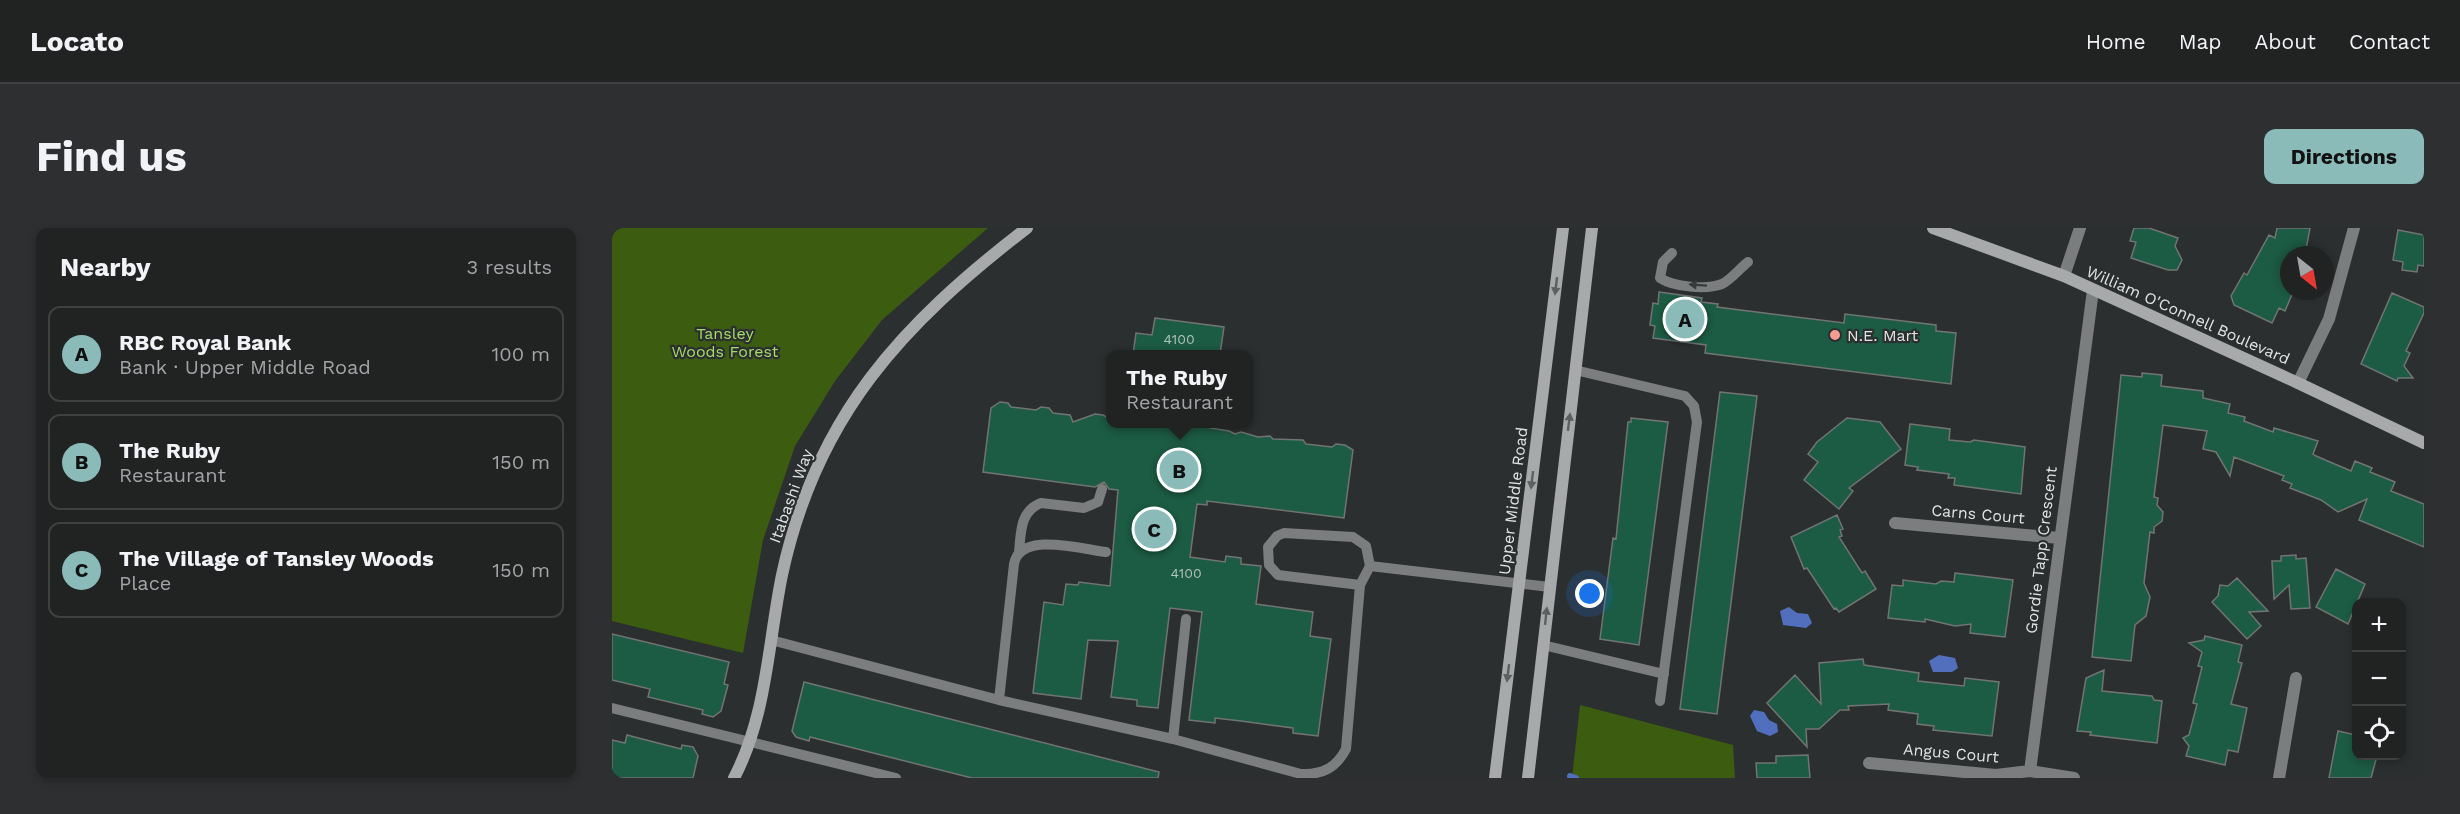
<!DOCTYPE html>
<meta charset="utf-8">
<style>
:root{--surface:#212323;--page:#2d2f30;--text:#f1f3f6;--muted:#a2a4a6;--line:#3e4041;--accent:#8bbbb9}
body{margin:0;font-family:"Work Sans",sans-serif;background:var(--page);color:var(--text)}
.controls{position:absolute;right:18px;bottom:18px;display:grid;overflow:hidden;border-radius:12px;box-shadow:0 3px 9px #0003}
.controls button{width:54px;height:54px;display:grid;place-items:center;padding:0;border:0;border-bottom:2px solid var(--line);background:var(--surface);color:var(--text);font:30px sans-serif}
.compass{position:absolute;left:1668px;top:18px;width:54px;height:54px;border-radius:50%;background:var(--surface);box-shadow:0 3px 9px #0003;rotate:149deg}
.you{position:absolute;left:978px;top:366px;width:21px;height:21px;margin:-15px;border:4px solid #fff;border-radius:50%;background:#1a73e8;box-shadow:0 0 0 9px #1a73e833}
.badge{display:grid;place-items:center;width:39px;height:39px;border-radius:50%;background:var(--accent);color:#111;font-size:20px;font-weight:700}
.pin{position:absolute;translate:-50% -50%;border:3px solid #fff;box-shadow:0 2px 6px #0006}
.popup{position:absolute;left:494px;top:122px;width:147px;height:78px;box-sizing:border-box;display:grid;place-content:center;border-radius:12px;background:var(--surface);filter:drop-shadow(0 2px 4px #0005);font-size:20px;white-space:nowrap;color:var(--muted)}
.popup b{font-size:22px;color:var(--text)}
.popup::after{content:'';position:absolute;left:50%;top:100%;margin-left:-12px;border:12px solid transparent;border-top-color:var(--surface)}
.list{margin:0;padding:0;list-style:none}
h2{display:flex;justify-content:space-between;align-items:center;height:78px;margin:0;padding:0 24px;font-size:26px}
h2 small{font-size:20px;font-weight:400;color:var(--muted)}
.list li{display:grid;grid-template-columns:39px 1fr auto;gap:18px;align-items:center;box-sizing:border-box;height:96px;margin:0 12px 12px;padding:0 12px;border:2px solid var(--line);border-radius:12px}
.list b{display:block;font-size:22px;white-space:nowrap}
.list p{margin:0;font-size:20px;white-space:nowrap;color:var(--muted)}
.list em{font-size:20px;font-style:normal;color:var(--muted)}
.icon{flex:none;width:33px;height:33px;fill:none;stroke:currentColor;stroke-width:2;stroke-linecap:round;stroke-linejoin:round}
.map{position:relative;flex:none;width:1812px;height:550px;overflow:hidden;border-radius:12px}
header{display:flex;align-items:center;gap:36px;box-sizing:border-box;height:84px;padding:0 30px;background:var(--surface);border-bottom:2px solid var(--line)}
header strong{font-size:28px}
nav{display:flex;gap:33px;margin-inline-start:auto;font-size:21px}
.intro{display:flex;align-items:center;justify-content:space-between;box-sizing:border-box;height:144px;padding:0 36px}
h1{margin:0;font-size:42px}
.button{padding:15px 27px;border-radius:12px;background:var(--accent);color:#111;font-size:21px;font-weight:700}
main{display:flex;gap:36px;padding:0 36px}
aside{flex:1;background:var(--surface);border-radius:12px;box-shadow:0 3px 9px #0003}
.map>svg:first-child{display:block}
.green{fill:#3c5d0f}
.water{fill:#516fbd}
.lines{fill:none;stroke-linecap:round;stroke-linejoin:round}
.stream{stroke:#516fbd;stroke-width:6}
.building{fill:#1c5b44;stroke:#717472;stroke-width:1.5}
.lane{stroke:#7b7d7e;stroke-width:10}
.street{stroke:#7b7d7e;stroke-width:12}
.secondary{stroke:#a7a9aa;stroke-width:12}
.oneway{fill:#383b3b}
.oneway2{fill:#5d6060}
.poi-dot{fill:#f59c90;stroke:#2c2f2f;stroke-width:2}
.labels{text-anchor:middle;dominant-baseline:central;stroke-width:4.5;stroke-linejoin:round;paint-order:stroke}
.number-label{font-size:14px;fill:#b0c2bc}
.street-label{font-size:16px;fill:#e2e4e4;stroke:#2c2f2f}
.park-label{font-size:16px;fill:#a5dc6a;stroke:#2c2f2f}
.poi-label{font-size:16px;fill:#e2e4e4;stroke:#2c2f2f;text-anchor:start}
</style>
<header>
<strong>Locato</strong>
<nav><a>Home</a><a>Map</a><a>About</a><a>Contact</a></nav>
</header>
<div class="intro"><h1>Find us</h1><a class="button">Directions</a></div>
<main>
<aside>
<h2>Nearby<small>3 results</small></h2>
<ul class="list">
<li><span class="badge">A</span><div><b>RBC Royal Bank</b><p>Bank · Upper Middle Road</p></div><em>100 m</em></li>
<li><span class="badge">B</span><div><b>The Ruby</b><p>Restaurant</p></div><em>150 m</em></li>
<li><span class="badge">C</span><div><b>The Village of Tansley Woods</b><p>Place</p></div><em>150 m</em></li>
</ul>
</aside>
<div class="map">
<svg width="1812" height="550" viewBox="0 0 1812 550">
<rect width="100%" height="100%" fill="#2c2f2f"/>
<path class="green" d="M 0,0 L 376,0 L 270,92 L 223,153 L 183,218 L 151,312 L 131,425 L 0,393 Z
M 968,477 L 1121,517 L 1123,550 L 960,550 Z"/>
<path class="water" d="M 1177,379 L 1185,385 L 1196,386 L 1200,395 L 1194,400 L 1171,397 L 1168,383 Z
M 1327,427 L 1343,430 L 1346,440 L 1340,444 L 1321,444 L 1317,433 Z
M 1142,482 L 1152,484 L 1157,492 L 1165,496 L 1166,504 L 1158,508 L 1145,503 L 1138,488 Z"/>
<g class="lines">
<path class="stream" d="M 958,548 L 964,550"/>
</g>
<path class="building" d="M 1522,0 L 1537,0 L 1566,10 L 1563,18 L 1570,32 L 1565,42 L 1556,42 L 1519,30 L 1524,14 L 1518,13 Z
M 1665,0 L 1698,0 L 1693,27 L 1677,27 L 1677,63 L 1681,64 L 1673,83 L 1667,80 L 1660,95 L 1622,77 L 1619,68 L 1632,45 L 1635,47 L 1657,7 L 1663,10 Z
M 1786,2 L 1812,7 L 1812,38 L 1806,37 L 1805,44 L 1790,42 L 1791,34 L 1781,32 Z
M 1047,64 L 1090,70 L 1089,74 L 1106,76 L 1105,79 L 1232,95 L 1233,86 L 1324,97 L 1324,103 L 1344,105 L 1339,156 L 1093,125 L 1094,117 L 1041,110 L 1043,98 L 1038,97 L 1041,75 L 1046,76 Z
M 1780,65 L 1812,79 L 1812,85 L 1794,123 L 1798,125 L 1792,138 L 1801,150 L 1786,150 L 1785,153 L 1749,136 Z
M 543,90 L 612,99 L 608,126 L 521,126 L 524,105 L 540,107 Z
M 1530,145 L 1550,147 L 1549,158 L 1591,163 L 1591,170 L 1618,176 L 1616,185 L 1633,189 L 1632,193 L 1661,204 L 1662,200 L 1706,213 L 1701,226 L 1704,228 L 1739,243 L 1743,233 L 1760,240 L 1758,244 L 1783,254 L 1779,263 L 1812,276 L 1812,319 L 1747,292 L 1755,271 L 1726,284 L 1709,272 L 1678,260 L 1680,256 L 1670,252 L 1672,248 L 1622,229 L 1618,248 L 1604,224 L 1591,221 L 1595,203 L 1551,197 L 1542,269 L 1546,270 L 1545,277 L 1551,284 L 1550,293 L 1542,299 L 1542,305 L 1538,304 L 1532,355 L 1538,369 L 1534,388 L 1523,397 L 1519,433 L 1480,429 L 1509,147 L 1530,149 Z
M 1108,164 L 1145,168 L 1105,486 L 1068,481 Z
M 388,174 L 396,175 L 399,179 L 424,182 L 429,179 L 437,180 L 441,185 L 458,187 L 461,194 L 483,186 L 491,187 L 498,191 L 498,195 L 599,195 L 598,200 L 617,203 L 623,206 L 629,204 L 646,209 L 658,208 L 661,211 L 691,212 L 694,216 L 720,219 L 724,216 L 733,217 L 741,222 L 732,290 L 595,273 L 595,277 L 585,276 L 578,329 L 613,334 L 614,328 L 629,330 L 629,336 L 649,338 L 644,376 L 701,384 L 698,408 L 719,411 L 706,508 L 681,505 L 681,500 L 629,493 L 603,490 L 603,495 L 577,492 L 590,384 L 558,380 L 546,480 L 525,478 L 525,472 L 499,469 L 506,413 L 476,412 L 469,471 L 421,465 L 432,374 L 451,377 L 454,356 L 466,357 L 467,354 L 498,358 L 506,262 L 497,261 L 492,254 L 483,259 L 371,244 L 379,180 Z
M 1019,190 L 1056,194 L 1027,417 L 988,411 L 1001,310 L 1004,311 L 1016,194 L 1019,194 Z
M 1235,190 L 1268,194 L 1289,221 L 1237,260 L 1241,263 L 1227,281 L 1192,252 L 1206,234 L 1196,226 L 1205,214 Z
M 1298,196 L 1338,201 L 1337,212 L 1358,214 L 1362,212 L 1413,219 L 1409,266 L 1342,257 L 1343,250 L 1336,250 L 1337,246 L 1305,242 L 1306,239 L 1293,237 Z
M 1225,287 L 1231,301 L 1228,302 L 1230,308 L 1227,309 L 1250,345 L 1253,343 L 1264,361 L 1227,384 L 1224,380 L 1222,381 L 1195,340 L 1192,341 L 1179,309 Z
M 1684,327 L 1684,331 L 1694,330 L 1698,380 L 1679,381 L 1677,357 L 1662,371 L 1660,333 L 1669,333 L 1669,328 Z
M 1724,341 L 1753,356 L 1736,396 L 1704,379 Z
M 1343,345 L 1401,352 L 1393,409 L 1358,405 L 1359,396 L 1343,398 L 1313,391 L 1313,394 L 1276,390 L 1280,357 L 1291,358 L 1291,352 L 1324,356 L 1329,353 L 1342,354 Z
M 1625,350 L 1656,383 L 1637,384 L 1649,398 L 1635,411 L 1600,374 L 1606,368 L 1608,357 L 1616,358 Z
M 0,406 L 117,434 L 112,456 L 116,457 L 109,483 L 101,489 L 90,486 L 91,482 L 36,469 L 38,461 L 0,452 Z
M 1593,408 L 1630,417 L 1626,434 L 1630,435 L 1619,476 L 1635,480 L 1626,524 L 1616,522 L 1613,537 L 1574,528 L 1577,518 L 1571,510 L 1577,507 L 1585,476 L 1581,475 L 1590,439 L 1586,438 L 1590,424 L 1577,415 L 1592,412 Z
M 1251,431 L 1252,437 L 1307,445 L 1306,453 L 1352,458 L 1353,450 L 1387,454 L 1380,508 L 1321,502 L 1322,498 L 1305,496 L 1306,486 L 1276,482 L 1277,476 L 1236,478 L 1237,482 L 1228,482 L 1207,501 L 1194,501 L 1195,519 L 1155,475 L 1183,447 L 1209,476 L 1207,435 Z
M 1492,442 L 1490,463 L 1540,468 L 1542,472 L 1550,473 L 1545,515 L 1478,507 L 1479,504 L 1465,503 L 1474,450 Z
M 192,454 L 547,544 L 546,550 L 360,550 L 198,509 L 197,513 L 184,509 L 180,503 Z
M 1726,503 L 1744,507 L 1744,528 L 1765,528 L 1759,550 L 1717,550 Z
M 15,507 L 69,521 L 70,517 L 81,519 L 86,528 L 81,550 L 0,550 L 0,512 L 13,515 Z
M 1196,527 L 1198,550 L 1145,550 L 1144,535 L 1164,535 L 1164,528 Z"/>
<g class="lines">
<path class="lane" d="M 1060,25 L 1051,34 L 1048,50 C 1062,59 1094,62 1110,56 C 1119,52 1128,40 1136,34
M 963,142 L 1073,168 L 1082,178 L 1085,194 L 1048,473
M 407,324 C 409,304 408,283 429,275 L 472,280 L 486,274 L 490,261
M 494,324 C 469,321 408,303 402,336 L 387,472 L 561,511
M 748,357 L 666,347 L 657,337 L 656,319 L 665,308 L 672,305 L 741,309 L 754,318 L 758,338 L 938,359
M 574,391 L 561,511 L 689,546 C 710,547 724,540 734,521 L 748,357 L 758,338
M 159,412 L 387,472
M 931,417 L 1052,446
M 0,480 L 284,550"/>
<path class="street" d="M 1452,48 L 1468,0
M 1686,155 L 1717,91 L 1742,0
M 1283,295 L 1447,310
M 1257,535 L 1384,547 L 1418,543
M 1462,550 L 1418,543 L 1481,62
M 1667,550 L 1684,450"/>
<path class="secondary" d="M 1321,0 L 1452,48 L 1686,155 L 1812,215
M 122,550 C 155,487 156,415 170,347 C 204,188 290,96 415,0
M 883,550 L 951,0
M 916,550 L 980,0"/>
</g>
<defs><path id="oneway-solid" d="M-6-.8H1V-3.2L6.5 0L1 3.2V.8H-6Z" transform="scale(1.5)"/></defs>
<use class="oneway" href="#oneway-solid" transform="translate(1086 57) rotate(-176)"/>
<g class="oneway2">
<use href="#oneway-solid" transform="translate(944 58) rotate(97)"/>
<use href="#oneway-solid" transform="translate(957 194) rotate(-83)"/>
<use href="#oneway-solid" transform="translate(920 252) rotate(97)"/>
<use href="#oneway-solid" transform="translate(934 388) rotate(-84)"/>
<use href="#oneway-solid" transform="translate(896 445) rotate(97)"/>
</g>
<circle class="poi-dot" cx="1223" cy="107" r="6"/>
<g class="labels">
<g class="number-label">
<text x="567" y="111">4100</text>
<text x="574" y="345">4100</text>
</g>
<g class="street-label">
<text transform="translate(1576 87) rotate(24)">William O'Connell Boulevard</text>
<text transform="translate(179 268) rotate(-70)">Itabashi Way</text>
<text transform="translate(901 273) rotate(-83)">Upper Middle Road</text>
<text transform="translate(1366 286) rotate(5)">Carns Court</text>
<text transform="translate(1429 322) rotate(-83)">Gordie Tapp Crescent</text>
<text transform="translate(1339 525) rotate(5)">Angus Court</text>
</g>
<g class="park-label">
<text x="113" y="105">Tansley<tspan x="113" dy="18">Woods Forest</tspan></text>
</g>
<g class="poi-label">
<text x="1235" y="107">N.E. Mart</text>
</g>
</g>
</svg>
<div class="controls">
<button>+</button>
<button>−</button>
<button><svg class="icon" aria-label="locate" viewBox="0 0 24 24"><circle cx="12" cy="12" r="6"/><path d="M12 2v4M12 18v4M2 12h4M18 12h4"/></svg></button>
</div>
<svg class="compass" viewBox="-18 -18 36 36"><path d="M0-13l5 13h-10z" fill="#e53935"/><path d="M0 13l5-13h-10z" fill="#a2a4a6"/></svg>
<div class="you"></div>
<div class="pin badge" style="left:1073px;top:91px">A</div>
<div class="pin badge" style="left:567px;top:242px">B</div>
<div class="popup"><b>The Ruby</b>Restaurant</div>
<div class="pin badge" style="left:542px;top:301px">C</div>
</div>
</main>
